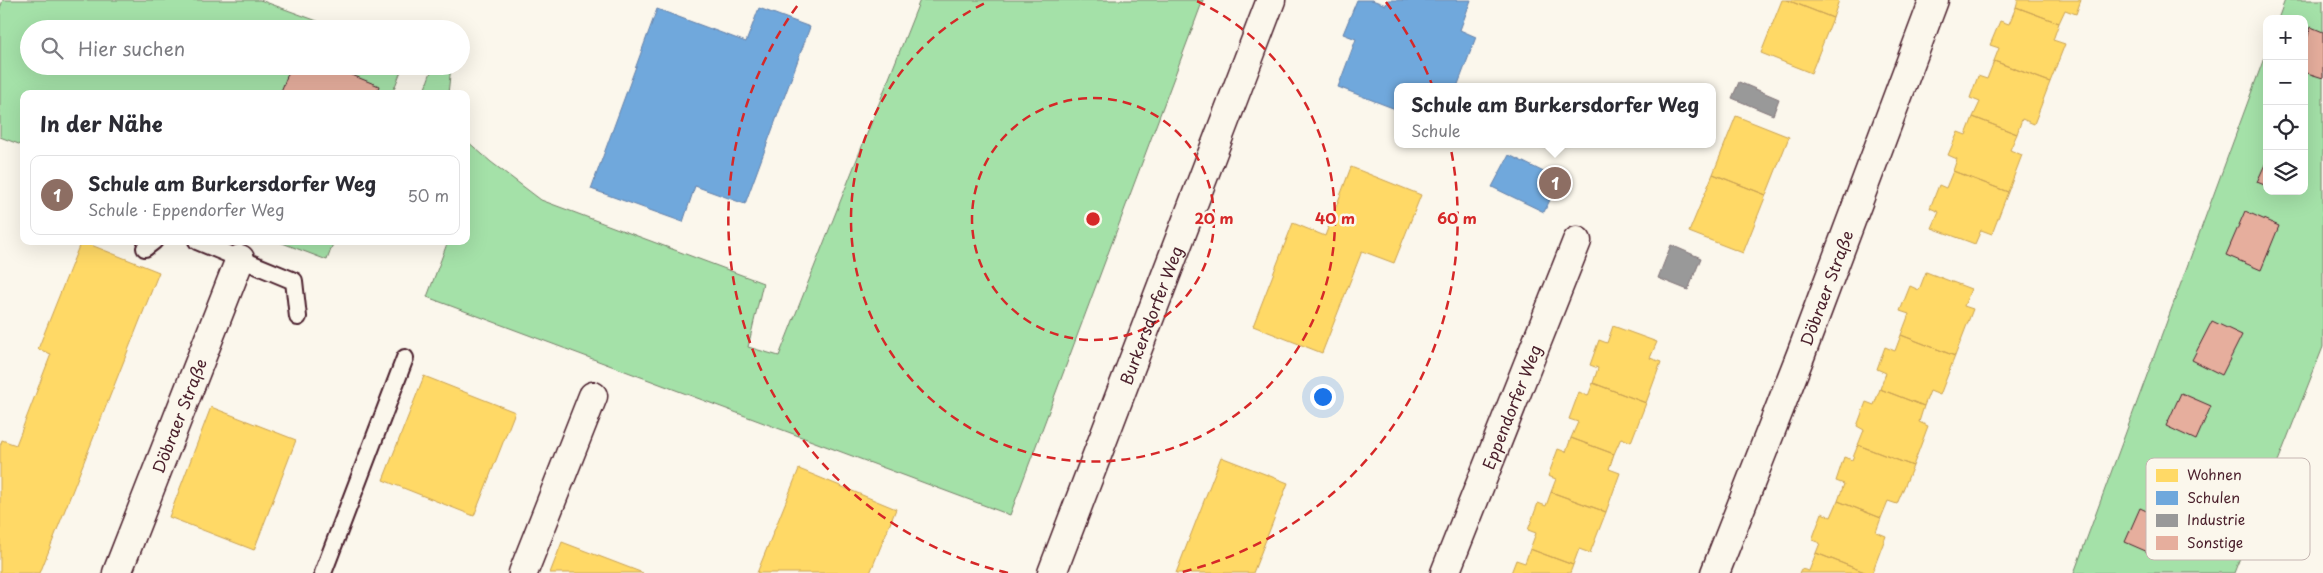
<!DOCTYPE html>
<html lang="de">
<meta charset="utf-8">
<style>
:root{--surface:#fff;--page:#f7f7f7;--text:#2b2b33;--muted:#7c7c81;--line:#e1e1e2;--accent:#db2777}
body{margin:0;font-family:"Playpen Sans",sans-serif;background:var(--page);color:var(--text)}
.controls{position:absolute;right:15px;top:15px;display:grid;overflow:hidden;border-radius:10px;box-shadow:0 5px 20px #0002}
.controls button{width:45px;height:45px;display:grid;place-items:center;padding:0;border:0;border-bottom:1px solid var(--line);background:var(--surface);color:var(--text);font:25px sans-serif}
.you{position:absolute;left:1322px;top:396px;width:18px;height:18px;margin:-12px;border:4px solid #fff;border-radius:50%;background:#1a73e8;box-shadow:0 0 0 8px #1a73e833}
.badge{display:grid;place-items:center;width:32px;height:32px;border-radius:50%;background:var(--accent);color:#fff;font-size:16px;font-weight:700}
.pin{position:absolute;translate:-50% -50%;border:2px solid #fff;box-shadow:0 1px 5px #0006}
.popup{position:absolute;left:1394px;top:83px;width:322px;height:65px;box-sizing:border-box;display:grid;place-content:center;border-radius:10px;background:var(--surface);filter:drop-shadow(0 1px 4px #0005);font-size:16px;white-space:nowrap;color:var(--muted)}
.popup b{font-size:19px;color:var(--text)}
.popup::after{content:'';position:absolute;left:50%;top:100%;margin-left:-10px;border:10px solid transparent;border-top-color:var(--surface)}
.list{margin:0;padding:0;list-style:none}
h2{display:flex;justify-content:space-between;align-items:center;height:65px;margin:0;padding:0 20px;font-size:21px}
h2 small{font-size:16px;font-weight:400;color:var(--muted)}
.list li{display:grid;grid-template-columns:32px 1fr auto;gap:15px;align-items:center;box-sizing:border-box;height:80px;margin:0 10px 10px;padding:0 10px;border:1px solid var(--line);border-radius:10px}
.list b{display:block;font-size:19px;white-space:nowrap}
.list p{margin:0;font-size:16px;white-space:nowrap;color:var(--muted)}
.list em{font-size:16px;font-style:normal;color:var(--muted)}
.icon{flex:none;width:28px;height:28px;fill:none;stroke:currentColor;stroke-width:2;stroke-linecap:round;stroke-linejoin:round}
.map{position:relative;flex:none;width:2323px;height:573px;overflow:hidden}
.search{position:absolute;background:var(--surface);box-shadow:0 5px 20px #0002;left:20px;top:20px;width:450px;height:55px;display:flex;align-items:center;gap:12px;box-sizing:border-box;padding:0 18px;border-radius:28px;color:var(--muted);font-size:19px}
.panel{position:absolute;background:var(--surface);box-shadow:0 5px 20px #0002;left:20px;top:90px;width:450px;height:155px;border-radius:10px}
.map>svg:first-child{display:block}
.green{fill:#a4e1a8;stroke:#77806a}
.homes{fill:#ffd966;stroke:#c9a154}
.schools{fill:#6fa8dc;stroke:#647fa7}
.industry{fill:#999;stroke:#817478}
.building{fill:#e6ae9d;stroke:#4a1f2b}
.lines{fill:none;stroke-linecap:round;stroke-linejoin:round}
.service-casing{stroke:#4a1f2b;stroke-width:20}
.minor-casing{stroke:#4a1f2b;stroke-width:31}
.service{stroke:#fbf7ec;stroke-width:16}
.minor{stroke:#fbf7ec;stroke-width:28}
.ring{fill:none;stroke:#d62828;stroke-width:2.5;stroke-dasharray:9 6}
.labels{text-anchor:middle;dominant-baseline:central;stroke-width:5;stroke-linejoin:round;paint-order:stroke}
.street-label{font-size:16px;fill:#4a1f2b;stroke:#fbf7ec}
.key{fill:#fbf7ec;stroke:#c6b6b2;stroke-width:1}
.key-label{font-size:14px;fill:#4a1f2b}
.centre{fill:#d62828;stroke:#fbf7ec;stroke-width:2.5}
.ring-label{font-size:15px;text-anchor:middle;font-weight:bold;fill:#d62828;stroke:#fbf7ec;stroke-width:5;stroke-linejoin:round;paint-order:stroke}
</style>
<div class="map">
<svg width="2323" height="573" viewBox="0 0 2323 573">
<rect width="100%" height="100%" fill="#fbf7ec"/>
<filter id="ink" filterUnits="userSpaceOnUse"><feTurbulence type="fractalNoise" baseFrequency=".02" numOctaves="2"/><feDisplacementMap in="SourceGraphic" scale="10" xChannelSelector="R" yChannelSelector="G"/><feConvolveMatrix kernelMatrix="1 2 1 2 8 2 1 2 1" color-interpolation-filters="sRGB"/></filter>
<g filter="url(#ink)">
<path class="green" d="M 3,0 L 260,0 L 339,29 L 29,29 L 29,66 L 403,66 L 392,94 L 24,94 L 24,146 L 0,137 L 0,8 Z
M 920,0 L 1203,0 L 1010,515 L 427,297 L 448,241 L 466,241 L 466,140 L 491,162 L 541,200 L 763,283 L 748,347 L 779,356 Z
M 2285,0 L 2323,0 L 2323,347 L 2234,573 L 2074,573 L 2267,50 L 2267,191 L 2304,191 L 2304,19 L 2278,19 Z
M 433,66 L 451,66 L 448,94 L 423,94 Z
M 277,241 L 334,241 L 327,260 Z"/>
<path class="homes" d="M 1782,0 L 1787,0 L 1833,18 L 1811,73 L 1761,53 Z
M 1787,0 L 1839,0 L 1833,18 Z
M 2018,0 L 2081,0 L 2076,14 L 2065,10 L 2059,23 L 2016,7 Z
M 2016,7 L 2059,23 L 2053,40 L 2065,44 L 2050,82 L 1994,61 L 1999,48 L 1990,45 L 2000,21 L 2009,24 Z
M 1994,61 L 2050,82 L 2034,124 L 2022,119 L 2017,134 L 1973,117 L 1980,102 L 1970,98 L 1978,76 L 1987,79 Z
M 1736,116 L 1789,137 L 1766,195 L 1713,174 Z
M 1973,117 L 2017,134 L 2010,150 L 2022,155 L 2008,192 L 1953,171 L 1957,159 L 1948,155 L 1958,132 L 1966,135 Z
M 1351,167 L 1421,195 L 1394,263 L 1362,251 L 1322,353 L 1253,326 L 1293,223 L 1325,236 Z
M 1953,171 L 2008,192 L 1992,234 L 1981,230 L 1975,244 L 1932,228 L 1939,212 L 1930,208 L 1939,185 L 1946,188 Z
M 1713,174 L 1766,195 L 1743,253 L 1689,232 Z
M 81,241 L 159,272 L 40,573 L 0,573 L 0,446 L 2,440 L 16,445 L 51,354 L 38,349 Z
M 1926,272 L 1971,289 L 1964,306 L 1973,309 L 1955,356 L 1901,335 L 1909,314 L 1900,311 L 1910,286 L 1919,290 Z
M 1613,326 L 1657,342 L 1650,358 L 1661,362 L 1646,403 L 1593,383 L 1598,368 L 1590,365 L 1599,340 L 1607,343 Z
M 1901,335 L 1955,356 L 1940,395 L 1930,391 L 1924,406 L 1880,389 L 1886,373 L 1877,369 L 1885,347 L 1895,351 Z
M 424,376 L 515,412 L 474,516 L 383,480 Z
M 1593,383 L 1646,403 L 1631,442 L 1621,438 L 1614,454 L 1571,438 L 1578,422 L 1569,419 L 1579,392 L 1588,396 Z
M 1880,389 L 1924,406 L 1919,422 L 1928,426 L 1913,466 L 1858,445 L 1864,430 L 1857,426 L 1866,402 L 1874,405 Z
M 211,407 L 296,440 L 254,550 L 169,517 Z
M 1571,438 L 1614,454 L 1609,469 L 1620,473 L 1606,512 L 1551,492 L 1556,479 L 1548,476 L 1558,449 L 1566,452 Z
M 1858,445 L 1913,466 L 1897,504 L 1888,501 L 1881,518 L 1838,501 L 1844,484 L 1836,481 L 1844,457 L 1852,460 Z
M 1221,457 L 1288,483 L 1253,573 L 1176,573 Z
M 799,469 L 896,509 L 870,573 L 757,573 Z
M 1551,492 L 1606,512 L 1590,553 L 1579,549 L 1573,565 L 1530,549 L 1536,533 L 1528,530 L 1538,503 L 1546,506 Z
M 1838,501 L 1881,518 L 1876,532 L 1886,536 L 1872,573 L 1867,573 L 1816,553 L 1820,543 L 1812,540 L 1822,513 L 1831,517 Z
M 562,542 L 643,573 L 550,573 Z
M 1530,549 L 1573,565 L 1570,573 L 1511,573 L 1516,560 L 1525,563 Z
M 1816,553 L 1867,573 L 1799,573 L 1801,569 L 1809,571 Z"/>
<path class="schools" d="M 1357,0 L 1372,0 L 1386,5 L 1388,0 L 1471,0 L 1460,30 L 1476,37 L 1457,87 L 1398,87 L 1398,110 L 1338,87 L 1356,39 L 1343,34 Z
M 759,8 L 810,27 L 745,204 L 695,186 L 683,222 L 591,189 L 657,9 L 746,42 Z
M 1509,155 L 1560,180 L 1544,212 L 1492,187 Z"/>
<path class="industry" d="M 1739,82 L 1779,99 L 1773,115 L 1732,98 Z
M 1671,245 L 1701,258 L 1688,290 L 1658,278 Z"/>
<path class="building" d="M 2311,27 L 2323,32 L 2323,78 L 2304,72 L 2304,48 Z
M 291,66 L 330,66 L 379,86 L 376,94 L 280,94 Z
M 2267,160 L 2267,186 L 2257,182 Z
M 2245,211 L 2279,226 L 2261,270 L 2226,255 Z
M 2212,321 L 2242,335 L 2222,375 L 2192,360 Z
M 2181,393 L 2211,406 L 2196,440 L 2166,426 Z
M 2140,508 L 2171,522 L 2157,556 L 2125,542 Z"/>
<g class="lines">
<g class="service-casing">
<path id="service" d="M 197,241 L 294,281 L 298,317
M 145,248 L 154,241
M 323,573 L 405,358"/>
</g>
<g class="minor-casing">
<g id="minor">
<path id="s1" d="M 117,573 L 240,259"/>
<path d="M 523,573 L 593,396"/>
<path id="s2" d="M 1052,573 L 1271,0"/>
<path id="s3" d="M 1445,573 L 1577,241"/>
<path id="s4" d="M 1715,573 L 1801,354 L 1934,0"/>
</g>
</g>
<use href="#service" class="service"/>
<use href="#minor" class="minor"/>
</g>
</g>
<g class="ring">
<circle cx="1093" cy="219" r="121"/>
<path d="M1197 1A242 242 0 1 1 989 1"/>
<path d="M1008 573A364 364 0 0 1 800 2M1386 2A364 364 0 0 1 1178 573"/>
</g>
<g class="labels">
<g class="street-label">
<text stroke="none"><textPath href="#s4" startOffset="306">Döbraer Straße</textPath></text>
<text stroke="none"><textPath href="#s2" startOffset="276">Burkersdorfer Weg</textPath></text>
<text stroke="none"><textPath href="#s3" startOffset="179">Eppendorfer Weg</textPath></text>
<text stroke="none"><textPath href="#s1" startOffset="169">Döbraer Straße</textPath></text>
</g>
</g>
<rect x="2146" y="458" width="164" height="102" rx="8" class="key"/>
<rect x="2156" y="469" width="22" height="13" fill="#ffd966"/>
<rect x="2156" y="491" width="22" height="14" fill="#6fa8dc"/>
<rect x="2156" y="514" width="22" height="13" fill="#999"/>
<rect x="2156" y="536" width="22" height="14" fill="#e6ae9d"/>
<g class="key-label">
<text x="2187" y="480">Wohnen</text>
<text x="2187" y="503">Schulen</text>
<text x="2187" y="525">Industrie</text>
<text x="2187" y="548">Sonstige</text>
</g>
<circle cx="1093" cy="219" r="8" class="centre"/>
<g class="ring-label">
<text x="1214" y="224">20 m</text>
<text x="1335" y="224">40 m</text>
<text x="1457" y="224">60 m</text>
</g>
</svg>
<div class="controls">
<button>+</button>
<button>−</button>
<button><svg class="icon" aria-label="locate" viewBox="0 0 24 24"><circle cx="12" cy="12" r="6"/><path d="M12 2v4M12 18v4M2 12h4M18 12h4"/></svg></button>
<button><svg class="icon" aria-label="layers" viewBox="0 0 24 24"><path d="M12 4l9 5-9 5-9-5zM3 14l9 5 9-5"/></svg></button>
</div>
<div class="you"></div>
<div class="pin badge" style="left:1555px;top:183px;background:#8d6e63">1</div>
<div class="popup"><b>Schule am Burkersdorfer Weg</b>Schule</div>
<div class="search"><svg class="icon" aria-label="search" viewBox="0 0 24 24"><circle cx="10" cy="10" r="6"/><path d="M15 15l6 6"/></svg>Hier suchen</div>
<section class="panel">
<h2>In der Nähe<small></small></h2>
<ul class="list">
<li><span class="badge" style="background:#8d6e63">1</span><div><b>Schule am Burkersdorfer Weg</b><p>Schule · Eppendorfer Weg</p></div><em>50 m</em></li>
</ul>
</section>
</div>
